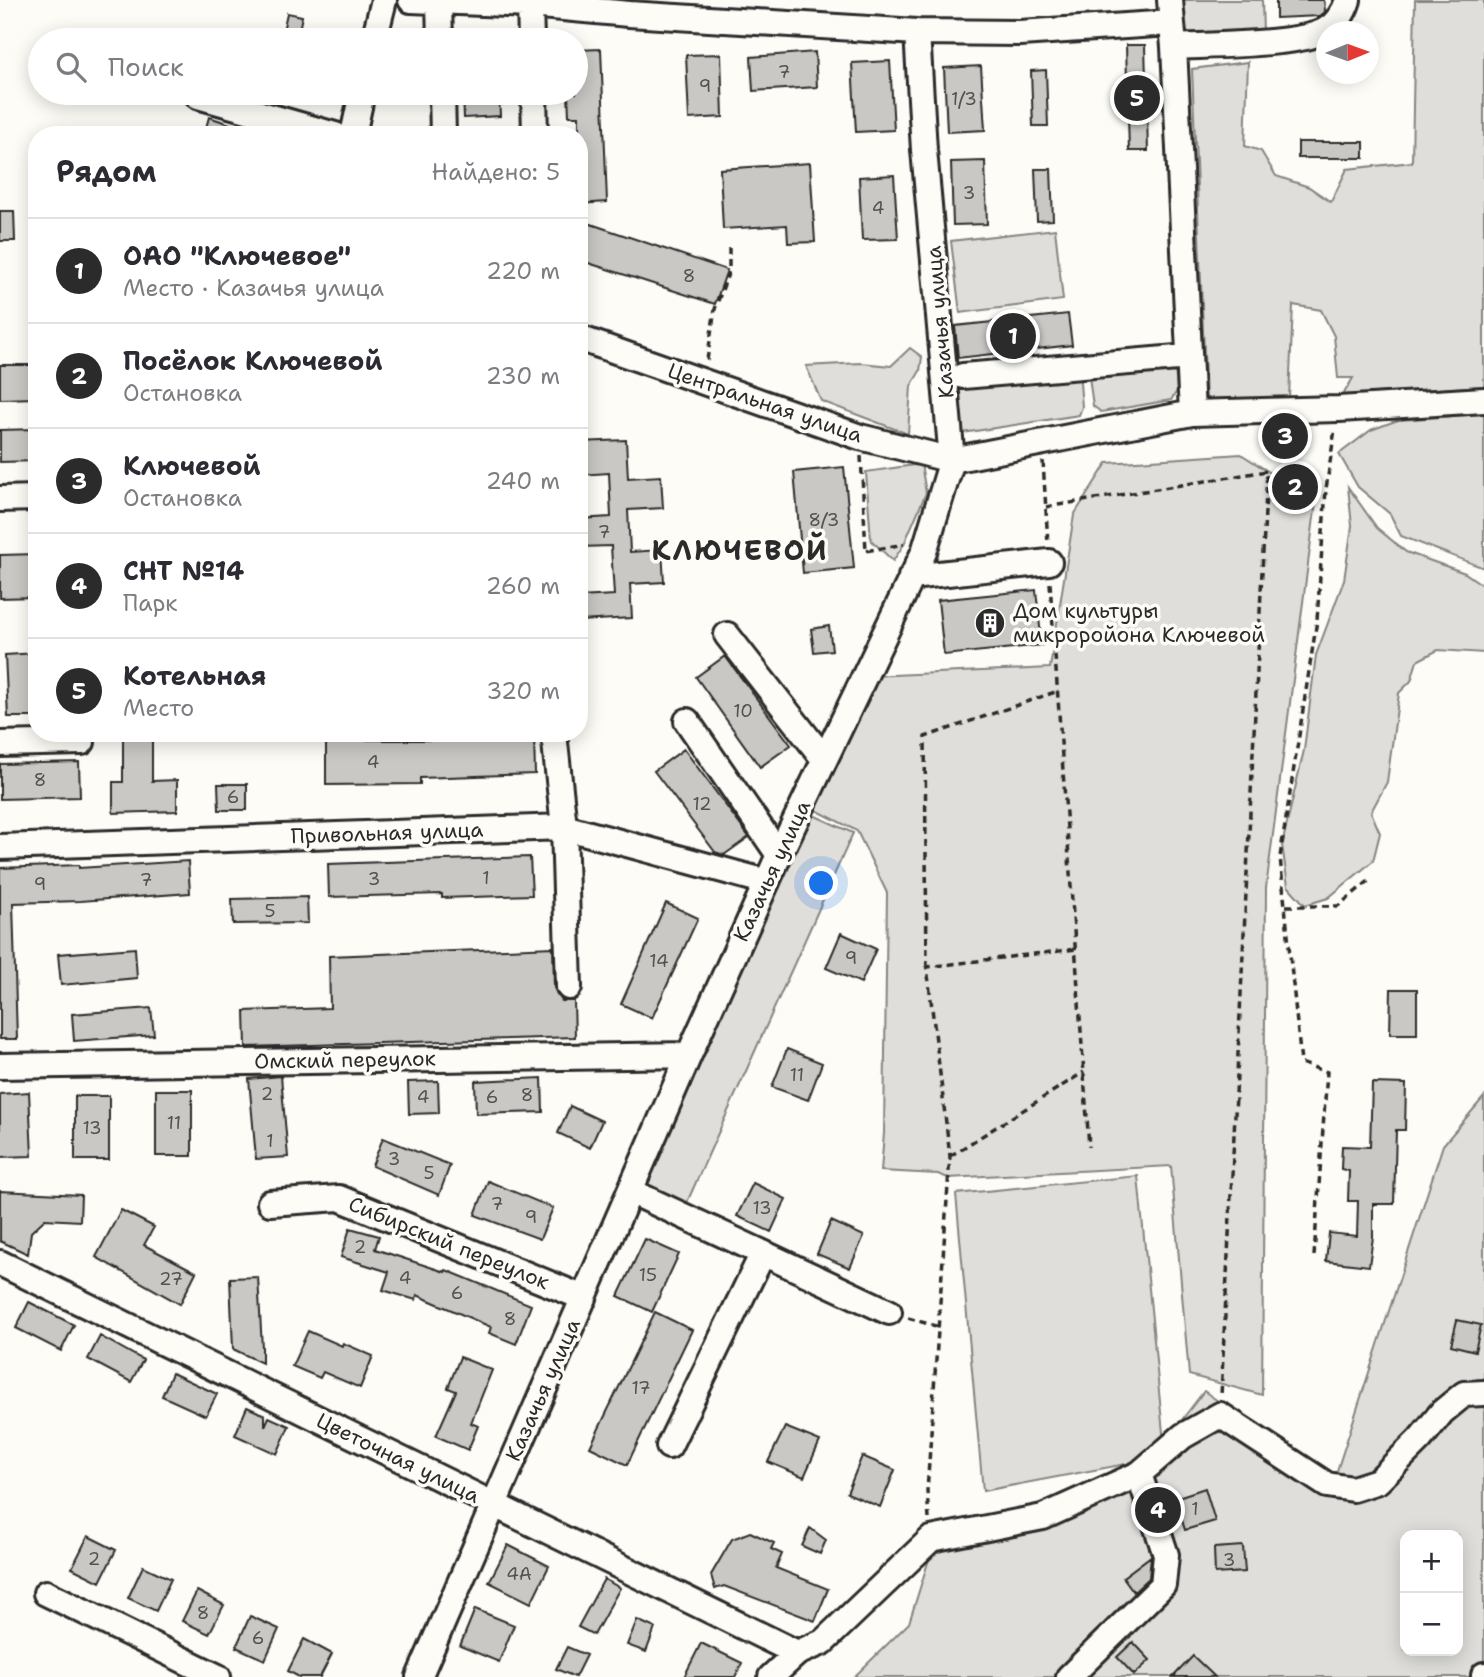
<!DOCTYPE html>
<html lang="ru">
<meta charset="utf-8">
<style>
:root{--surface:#fff;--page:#f2f2f3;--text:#2b2b33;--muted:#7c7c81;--line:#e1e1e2;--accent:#2b2b2b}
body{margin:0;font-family:"Shantell Sans",sans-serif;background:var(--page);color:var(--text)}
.controls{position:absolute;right:21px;bottom:21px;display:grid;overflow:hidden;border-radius:14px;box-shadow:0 4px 18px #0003}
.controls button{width:63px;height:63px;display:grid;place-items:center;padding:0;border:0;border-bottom:2px solid var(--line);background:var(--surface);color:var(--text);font:35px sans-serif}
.compass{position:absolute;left:1316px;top:21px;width:63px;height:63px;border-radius:50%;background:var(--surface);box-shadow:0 4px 18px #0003;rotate:89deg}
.you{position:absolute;left:822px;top:884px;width:24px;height:24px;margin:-18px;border:5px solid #fff;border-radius:50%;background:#1a73e8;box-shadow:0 0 0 10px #1a73e833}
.badge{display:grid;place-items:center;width:46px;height:46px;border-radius:50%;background:var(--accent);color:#fff;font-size:23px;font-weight:700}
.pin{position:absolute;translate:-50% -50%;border:4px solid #fff;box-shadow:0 2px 7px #0006}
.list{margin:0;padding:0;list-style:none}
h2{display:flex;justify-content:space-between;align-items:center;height:91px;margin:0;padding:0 28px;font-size:30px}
h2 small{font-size:23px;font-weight:400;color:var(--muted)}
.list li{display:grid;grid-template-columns:46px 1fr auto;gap:21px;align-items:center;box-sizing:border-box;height:105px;padding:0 28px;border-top:2px solid var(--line)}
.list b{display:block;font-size:26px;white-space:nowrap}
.list p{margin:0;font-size:23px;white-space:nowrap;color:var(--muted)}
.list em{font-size:23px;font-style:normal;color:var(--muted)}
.icon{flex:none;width:38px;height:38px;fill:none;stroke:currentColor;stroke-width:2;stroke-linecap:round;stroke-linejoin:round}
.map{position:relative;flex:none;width:1484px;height:1677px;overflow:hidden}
.search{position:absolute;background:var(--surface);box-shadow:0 4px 18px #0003;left:28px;top:28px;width:560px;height:77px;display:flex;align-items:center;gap:18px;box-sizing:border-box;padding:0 24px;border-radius:38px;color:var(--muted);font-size:26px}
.panel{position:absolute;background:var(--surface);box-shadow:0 4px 18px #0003;left:28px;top:126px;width:560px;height:616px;border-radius:28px}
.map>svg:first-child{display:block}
.green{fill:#dfdeda;stroke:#858482;stroke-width:2;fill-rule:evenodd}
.building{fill:#c9c8c4;stroke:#2b2b2b;stroke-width:2}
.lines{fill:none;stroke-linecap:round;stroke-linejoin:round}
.minor-casing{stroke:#2b2b2b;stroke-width:30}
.path{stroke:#2b2b2b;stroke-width:3.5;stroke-dasharray:7 5;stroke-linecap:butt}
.minor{stroke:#fdfcf7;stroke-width:24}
.labels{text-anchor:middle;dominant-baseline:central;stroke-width:7;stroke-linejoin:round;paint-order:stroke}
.number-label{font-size:18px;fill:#525251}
.street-label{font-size:21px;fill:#2b2b2b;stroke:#fdfcf7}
.poi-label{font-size:21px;fill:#2b2b2b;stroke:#fdfcf7;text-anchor:start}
.district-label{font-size:28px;font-weight:bold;letter-spacing:2px;fill:#2b2b2b;stroke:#fdfcf7}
</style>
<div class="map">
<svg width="1484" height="1677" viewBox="0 0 1484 1677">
<rect width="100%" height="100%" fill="#fdfcf7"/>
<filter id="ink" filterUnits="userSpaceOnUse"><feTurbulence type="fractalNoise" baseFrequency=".0143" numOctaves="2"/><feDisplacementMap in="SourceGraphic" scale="14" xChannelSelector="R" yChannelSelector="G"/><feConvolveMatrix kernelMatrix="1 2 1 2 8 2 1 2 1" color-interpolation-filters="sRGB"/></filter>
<g filter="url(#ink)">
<path class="green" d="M 1180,0 L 1262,0 L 1263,33 L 1181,36 Z
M 1415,0 L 1484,0 L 1484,386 L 1343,395 L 1353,378 L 1338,378 L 1334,336 L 1321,310 L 1293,305 L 1289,398 L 1206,400 L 1192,69 L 1248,62 L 1245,146 L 1261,151 L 1276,176 L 1309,187 L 1331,202 L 1347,169 L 1412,162 Z
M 1055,229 L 1063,300 L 960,313 L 951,241 Z
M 910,348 L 922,357 L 920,371 L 911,386 L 908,434 L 821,401 L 806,366 L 861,363 L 891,366 Z
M 1174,357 L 1177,391 L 1171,400 L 1101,412 L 1093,406 L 1088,370 Z
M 1079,371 L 1082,407 L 1079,415 L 962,433 L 952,383 Z
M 1484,414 L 1484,568 L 1401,536 L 1390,514 L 1358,487 L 1339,454 L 1371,430 L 1398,420 Z
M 1241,454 L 1316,502 L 1266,888 L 1262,1395 L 1189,1375 L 1171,1166 L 948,1178 L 938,1174 L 881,1171 L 884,1133 L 887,893 L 857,831 L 812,808 L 871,676 L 1050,668 L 1074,515 L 1107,463 Z
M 921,464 L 926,493 L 904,544 L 893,561 L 871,540 L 866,472 Z
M 1348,487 L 1377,528 L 1406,552 L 1465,573 L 1484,586 L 1484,653 L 1438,650 L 1417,661 L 1411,681 L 1399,693 L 1387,782 L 1371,812 L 1380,833 L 1373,861 L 1328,898 L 1305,905 L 1288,886 L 1282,845 L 1304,750 L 1316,655 L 1344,580 L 1352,526 Z
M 800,809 L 853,833 L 684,1209 L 631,1185 Z
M 1484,1097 L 1484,1677 L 854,1677 L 909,1623 L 935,1540 L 1150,1464 L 1152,1459 L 983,1491 L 956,1194 L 1138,1176 L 1164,1443 L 1204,1391 L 1333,1483 L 1443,1145 ZM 1405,1535 L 1458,1535 L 1458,1651 L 1405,1651 Z"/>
<path class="building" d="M 1276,0 L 1324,0 L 1325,12 L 1320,16 L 1276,18 Z
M 287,13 L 302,16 L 297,40 L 281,40 Z
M 1126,45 L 1145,45 L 1148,151 L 1129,151 Z
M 601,49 L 607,202 L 579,204 L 579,116 L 569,116 L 568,93 L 576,93 L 576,50 Z
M 815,52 L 817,87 L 753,91 L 751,57 Z
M 721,54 L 723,117 L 689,119 L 686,55 Z
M 890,61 L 894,130 L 856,132 L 852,63 Z
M 981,66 L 985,130 L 947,132 L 944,68 Z
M 1046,70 L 1048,126 L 1033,126 L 1031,71 Z
M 463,93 L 499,93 L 500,116 L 464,118 Z
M 209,117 L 254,132 L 253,135 L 204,135 Z
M 1298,142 L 1364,142 L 1364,158 L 1298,158 Z
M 985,161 L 987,224 L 953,225 L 951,162 Z
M 810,163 L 815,242 L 788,243 L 787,225 L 723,229 L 720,169 Z
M 1035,169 L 1051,169 L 1053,220 L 1037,221 Z
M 894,175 L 898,239 L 862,240 L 859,177 Z
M 0,211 L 14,211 L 15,241 L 0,241 Z
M 579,220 L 727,270 L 715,304 L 579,260 Z
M 1068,314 L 1072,345 L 958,358 L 955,326 Z
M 0,365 L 37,365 L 37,398 L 0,399 Z
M 37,429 L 37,461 L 0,462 L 0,430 Z
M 626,440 L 628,478 L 661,476 L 663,508 L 628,510 L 630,552 L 662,550 L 664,582 L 630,584 L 632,618 L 579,621 L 579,597 L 614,595 L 611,546 L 579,547 L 579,519 L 611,517 L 609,473 L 579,475 L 579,442 Z
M 844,467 L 854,568 L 803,573 L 794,472 Z
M 37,554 L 37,597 L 0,598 L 0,555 Z
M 1036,590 L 1042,645 L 944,655 L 938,600 Z
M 829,626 L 832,650 L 814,652 L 811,629 Z
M 37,653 L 37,717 L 8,717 L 5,655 Z
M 725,656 L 791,745 L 760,767 L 696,677 Z
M 123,733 L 152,733 L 152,781 L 177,780 L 177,811 L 113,813 L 113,782 L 123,782 Z
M 534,735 L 535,774 L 420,778 L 420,784 L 326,785 L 326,740 L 441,740 Z
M 684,749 L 749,837 L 724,855 L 715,852 L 654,771 Z
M 79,762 L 80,797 L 0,799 L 0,764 Z
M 218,784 L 247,784 L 247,810 L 219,810 Z
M 530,857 L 532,895 L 442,898 L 442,894 L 329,897 L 328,864 Z
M 188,861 L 190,893 L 80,901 L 13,903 L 17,1039 L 0,1039 L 0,868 L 79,865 L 79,868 Z
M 307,897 L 308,923 L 233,924 L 232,899 Z
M 666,903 L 698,918 L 652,1018 L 621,1004 Z
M 841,933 L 876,949 L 861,983 L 826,968 Z
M 553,947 L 554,988 L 562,1001 L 574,1001 L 575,1037 L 246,1047 L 245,1011 L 330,1008 L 329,956 Z
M 135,948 L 137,978 L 61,985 L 58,954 Z
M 1391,989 L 1417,989 L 1417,1034 L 1390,1034 Z
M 151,1008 L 154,1035 L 74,1041 L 72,1014 Z
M 787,1049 L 822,1063 L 808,1100 L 772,1087 Z
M 281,1076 L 288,1157 L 256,1159 L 249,1079 Z
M 542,1078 L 543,1112 L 476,1114 L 475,1081 Z
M 438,1081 L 439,1113 L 409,1114 L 408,1082 Z
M 1372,1083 L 1406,1084 L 1405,1130 L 1396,1130 L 1394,1204 L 1373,1204 L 1373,1237 L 1369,1266 L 1326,1261 L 1329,1233 L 1357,1236 L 1358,1201 L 1348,1201 L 1349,1171 L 1341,1169 L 1342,1146 L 1370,1147 Z
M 156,1090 L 192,1090 L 192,1156 L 156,1156 Z
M 29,1092 L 32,1156 L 0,1157 L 0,1094 Z
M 75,1096 L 109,1096 L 109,1160 L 75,1160 Z
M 570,1106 L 602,1121 L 590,1148 L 558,1133 Z
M 383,1138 L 450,1165 L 439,1195 L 372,1166 Z
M 488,1181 L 553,1208 L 540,1239 L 475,1215 Z
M 753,1183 L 786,1199 L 771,1232 L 737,1216 Z
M 0,1191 L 81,1195 L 80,1221 L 45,1219 L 31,1232 L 28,1254 L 0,1241 Z
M 121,1210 L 154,1227 L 144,1245 L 196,1272 L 180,1304 L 96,1257 Z
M 831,1221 L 864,1236 L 850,1268 L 817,1254 Z
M 350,1228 L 379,1236 L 375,1249 L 445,1272 L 446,1270 L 531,1305 L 516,1344 L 489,1333 L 491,1327 L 417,1295 L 416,1300 L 383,1290 L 389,1272 L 341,1257 Z
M 645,1239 L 679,1254 L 652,1312 L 618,1296 Z
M 258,1277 L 262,1348 L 262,1363 L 233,1349 L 230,1278 Z
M 29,1302 L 74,1325 L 61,1351 L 16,1328 Z
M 655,1312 L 692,1330 L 627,1465 L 590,1447 Z
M 1457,1320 L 1481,1325 L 1475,1351 L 1451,1345 Z
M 308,1331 L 342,1346 L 343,1343 L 373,1356 L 360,1388 L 323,1372 L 320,1378 L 292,1366 Z
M 100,1336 L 143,1360 L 131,1382 L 88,1359 Z
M 460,1357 L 492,1370 L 471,1423 L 478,1426 L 468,1450 L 436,1436 L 456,1391 L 448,1388 Z
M 172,1373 L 217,1394 L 206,1416 L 162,1396 Z
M 247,1407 L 265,1415 L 265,1426 L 269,1417 L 289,1426 L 277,1454 L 235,1435 Z
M 785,1427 L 820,1441 L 804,1477 L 768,1462 Z
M 862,1456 L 895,1470 L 880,1507 L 847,1493 Z
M 1205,1488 L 1215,1521 L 1185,1530 L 1175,1498 Z
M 810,1528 L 826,1540 L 820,1554 L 802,1546 Z
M 750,1532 L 774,1543 L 771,1549 L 782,1554 L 776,1568 L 828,1589 L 815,1621 L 724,1586 L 715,1589 L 711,1575 L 732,1539 Z
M 88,1536 L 116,1550 L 100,1582 L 72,1568 Z
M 508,1545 L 549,1566 L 531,1603 L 489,1582 Z
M 1243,1546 L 1245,1572 L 1215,1574 L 1214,1548 Z
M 1151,1556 L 1149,1578 L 1134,1592 L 1123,1577 Z
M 143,1566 L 171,1579 L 156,1611 L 128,1598 Z
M 604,1579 L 620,1588 L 594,1635 L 578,1627 Z
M 197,1591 L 224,1605 L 209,1634 L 182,1621 Z
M 475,1609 L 514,1625 L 499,1662 L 460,1646 Z
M 250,1616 L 279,1629 L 265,1660 L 236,1647 Z
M 637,1620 L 655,1628 L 646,1652 L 627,1645 Z
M 304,1639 L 332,1654 L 320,1677 L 299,1677 L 288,1671 Z
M 1133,1642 L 1150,1660 L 1134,1675 L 1117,1657 Z
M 701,1643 L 742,1663 L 735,1677 L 684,1677 Z
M 567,1647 L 586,1655 L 575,1677 L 556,1669 Z
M 1193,1656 L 1215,1677 L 1173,1677 Z"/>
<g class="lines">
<g class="minor-casing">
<path id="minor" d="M 411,0 L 530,5 L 629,14 L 917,32 L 1020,33 L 1171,23
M 1170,0 L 1174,47 L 1192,413
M 439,2 L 440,40
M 530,5 L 531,40
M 374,40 L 384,0
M 1174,47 C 1207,45 1302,45 1326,30 C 1337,23 1344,13 1348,0
M 442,93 L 443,135
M 534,93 L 535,135
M 198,96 L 335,135
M 353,135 L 362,93
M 579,338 L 860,437 L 952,460 L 1192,413 L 1339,409 L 1484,400
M 963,376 L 1189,357
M 0,499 L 37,498
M 911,577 L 1049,562
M 727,635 L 824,759
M 687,721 L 779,855
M 554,733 L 564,827 L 569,987
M 0,744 L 82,742
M 0,847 L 564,827 L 767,882
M 0,1066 L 689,1055
M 630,1191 L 889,1312
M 270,1203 L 339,1198 L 584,1298
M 0,1263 L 797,1653
M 669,1446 L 763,1253
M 46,1593 L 218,1677
M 419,1677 L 689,1055 L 779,855 L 924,552 L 952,460 L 924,150 L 917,32
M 771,1677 L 797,1653 L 823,1642 L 931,1539 L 1043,1517 L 1139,1474 L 1183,1436 L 1220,1415 L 1327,1485 L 1353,1489 L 1378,1481 L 1420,1439 L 1442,1412 L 1464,1394 L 1484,1393
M 1069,1677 L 1163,1585 L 1166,1555 L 1139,1474
M 1484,1677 L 1484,1675"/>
</g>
<path class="path" d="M 707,360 L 715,309 L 729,271 L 729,247
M 861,456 L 866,551 L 904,544
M 1043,461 L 1048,544
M 1046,507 L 1267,471 L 1221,1396
M 1050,583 L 1089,1147
M 1286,906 L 1338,906 L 1370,880
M 927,967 L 925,737 L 1058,691
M 950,1156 L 1084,1072
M 1314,1256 L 1327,1072 L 1301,1063 L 1280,857 L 1317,620 L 1326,489 L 1335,429
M 908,1318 L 939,1327
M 929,1519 L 927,1491 L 950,1156 L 927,967 L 1076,949"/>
<use href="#minor" class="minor"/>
</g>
</g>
<defs>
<g id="building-disc" transform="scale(1.575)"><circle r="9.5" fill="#2b2b2b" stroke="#fdfcf7"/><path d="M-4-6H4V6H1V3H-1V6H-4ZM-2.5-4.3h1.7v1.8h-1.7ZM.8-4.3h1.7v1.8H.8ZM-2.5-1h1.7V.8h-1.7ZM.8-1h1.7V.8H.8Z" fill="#fff"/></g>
</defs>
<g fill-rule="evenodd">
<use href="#building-disc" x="990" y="623"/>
</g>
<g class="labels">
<g class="number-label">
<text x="784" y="72">7</text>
<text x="705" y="86">9</text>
<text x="964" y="99">1/3</text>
<text x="969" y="193">3</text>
<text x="878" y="208">4</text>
<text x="689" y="276">8</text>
<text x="824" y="520">8/3</text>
<text x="604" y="532">7</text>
<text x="743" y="711">10</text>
<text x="373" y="762">4</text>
<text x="40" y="780">8</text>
<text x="233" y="797">6</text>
<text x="702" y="804">12</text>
<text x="486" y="878">1</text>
<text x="374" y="879">3</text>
<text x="146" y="880">7</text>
<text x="40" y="884">9</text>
<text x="270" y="911">5</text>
<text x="851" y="958">9</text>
<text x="659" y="961">14</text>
<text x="797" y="1075">11</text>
<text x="267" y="1094">2</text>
<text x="527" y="1095">8</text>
<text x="423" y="1097">4</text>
<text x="492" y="1097">6</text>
<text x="174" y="1123">11</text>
<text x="92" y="1128">13</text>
<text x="270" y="1141">1</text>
<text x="394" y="1159">3</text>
<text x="429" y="1173">5</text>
<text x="497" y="1204">7</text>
<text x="762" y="1208">13</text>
<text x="531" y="1217">9</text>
<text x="360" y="1247">2</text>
<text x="648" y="1275">15</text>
<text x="405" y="1278">4</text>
<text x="171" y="1279">27</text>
<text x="457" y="1293">6</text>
<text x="510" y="1319">8</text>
<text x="641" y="1388">17</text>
<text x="1195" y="1509">1</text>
<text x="94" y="1559">2</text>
<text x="1229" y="1560">3</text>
<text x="519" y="1574">4А</text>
<text x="203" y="1613">8</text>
<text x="258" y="1638">6</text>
</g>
<g class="street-label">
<text transform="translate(940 322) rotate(-95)">Казачья улица</text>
<text transform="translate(765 403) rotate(19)">Центральная улица</text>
<text transform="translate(387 833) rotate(-2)">Привольная улица</text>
<text transform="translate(772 871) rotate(-65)">Казачья улица</text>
<text transform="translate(345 1060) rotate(-1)">Омский переулок</text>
<text transform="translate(449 1243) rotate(22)">Сибирский переулок</text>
<text transform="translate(543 1390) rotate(-66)">Казачья улица</text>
<text transform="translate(398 1458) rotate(26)">Цветочная улица</text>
</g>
<g class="poi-label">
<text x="1013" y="611">Дом культуры<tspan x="1013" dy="24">микроройона Ключевой</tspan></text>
</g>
<g class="district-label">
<text x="740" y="550">КЛЮЧЕВОЙ</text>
</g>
</g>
</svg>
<div class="controls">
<button>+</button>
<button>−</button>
</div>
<svg class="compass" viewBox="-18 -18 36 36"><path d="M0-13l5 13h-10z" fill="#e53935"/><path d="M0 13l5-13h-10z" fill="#7c7c81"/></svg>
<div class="you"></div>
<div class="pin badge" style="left:1013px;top:336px">1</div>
<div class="pin badge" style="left:1295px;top:487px">2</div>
<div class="pin badge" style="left:1285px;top:436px">3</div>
<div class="pin badge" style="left:1158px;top:1510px">4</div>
<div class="pin badge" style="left:1137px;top:98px">5</div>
<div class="search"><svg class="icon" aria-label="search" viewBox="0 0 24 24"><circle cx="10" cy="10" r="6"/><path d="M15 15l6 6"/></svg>Поиск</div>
<section class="panel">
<h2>Рядом<small>Найдено: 5</small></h2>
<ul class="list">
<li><span class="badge">1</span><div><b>ОАО &quot;Ключевое&quot;</b><p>Место · Казачья улица</p></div><em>220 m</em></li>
<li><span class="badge">2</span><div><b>Посёлок Ключевой</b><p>Остановка</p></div><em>230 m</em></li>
<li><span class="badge">3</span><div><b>Ключевой</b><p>Остановка</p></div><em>240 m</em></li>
<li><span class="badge">4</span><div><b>СНТ №14</b><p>Парк</p></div><em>260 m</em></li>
<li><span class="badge">5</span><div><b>Котельная</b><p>Место</p></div><em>320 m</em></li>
</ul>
</section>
</div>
